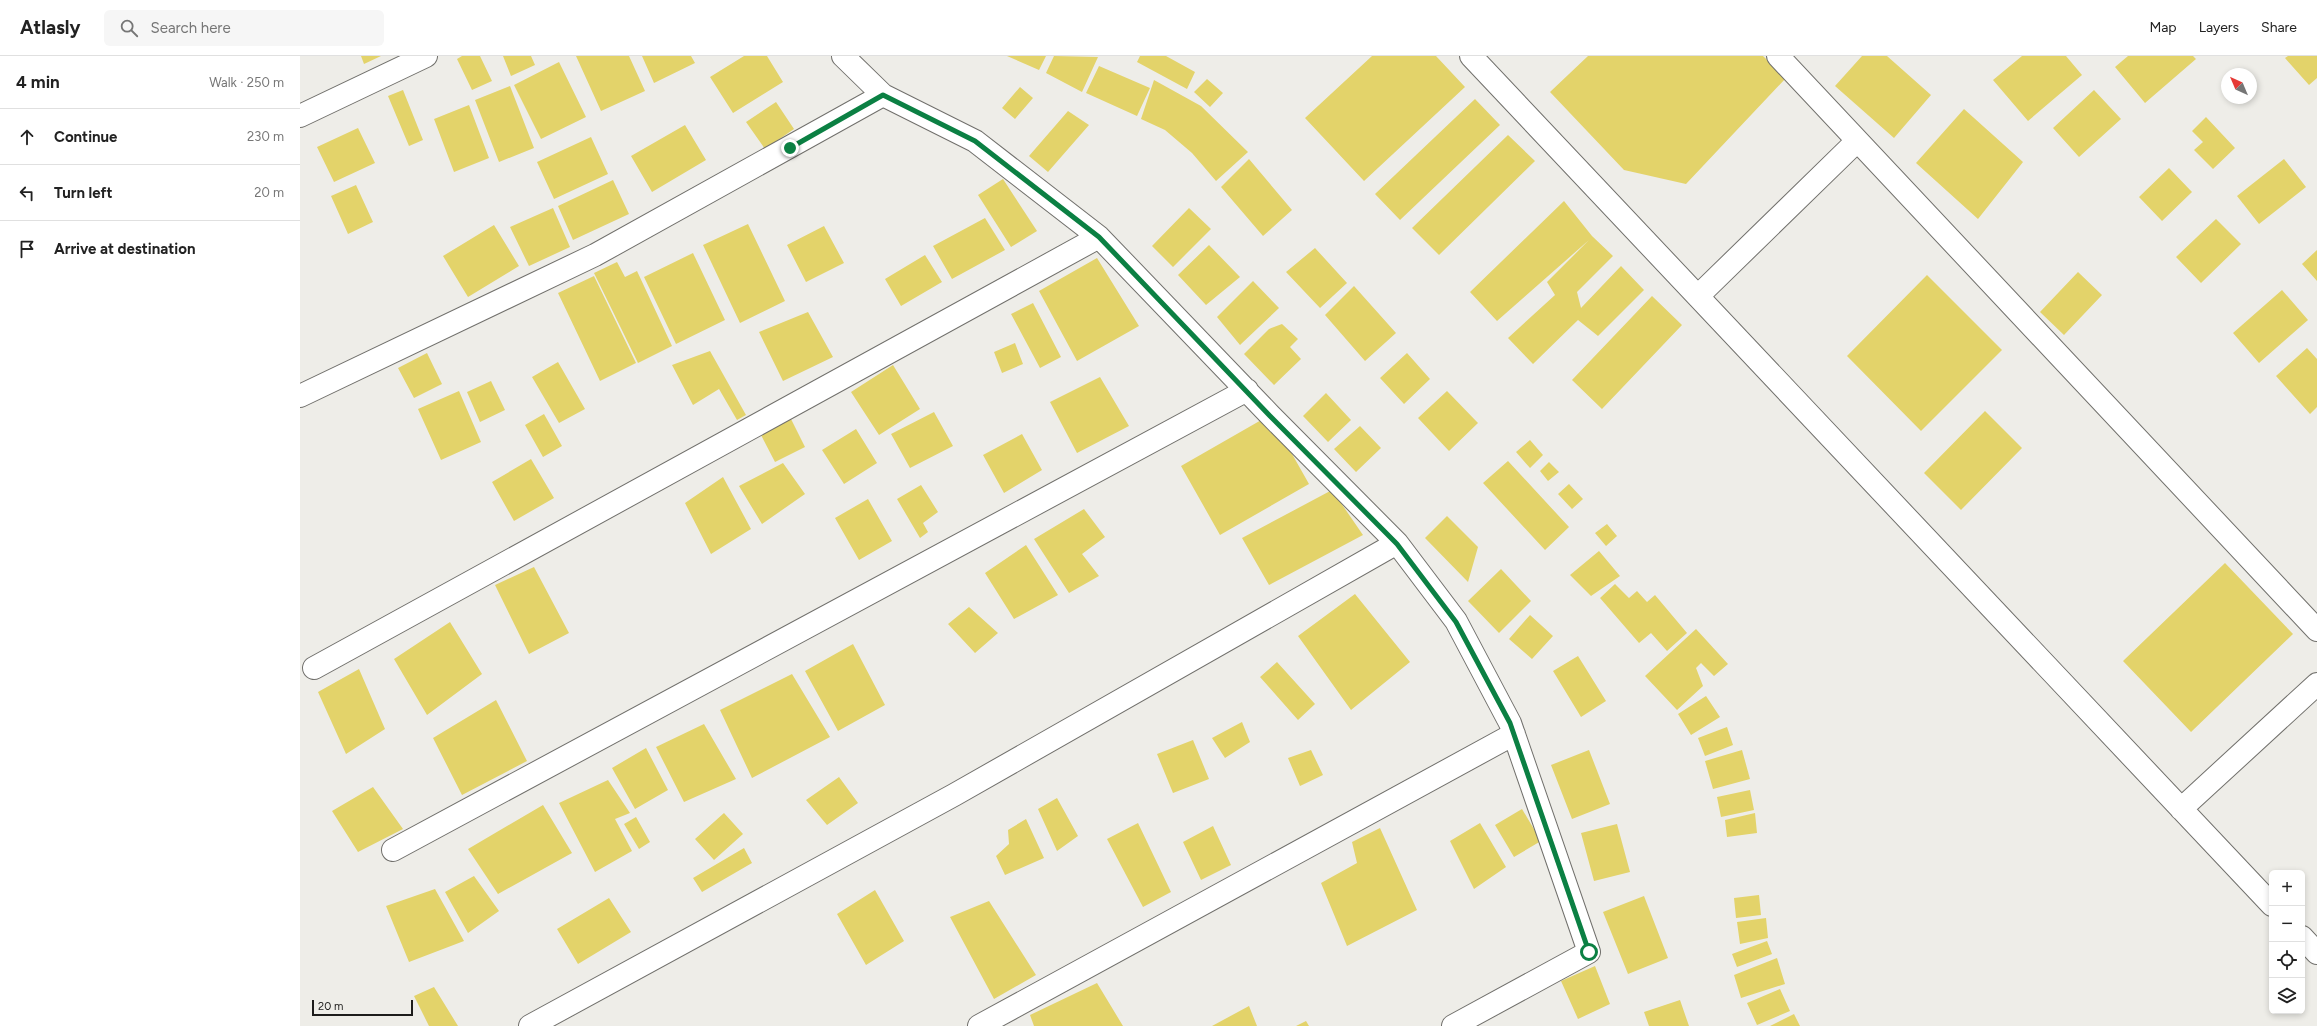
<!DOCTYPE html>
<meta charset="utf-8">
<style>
:root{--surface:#fff;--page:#f6f6f6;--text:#222;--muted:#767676;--line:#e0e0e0}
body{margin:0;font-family:Figtree,sans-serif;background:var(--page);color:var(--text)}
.controls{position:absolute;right:12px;bottom:12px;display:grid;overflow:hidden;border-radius:6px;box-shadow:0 2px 6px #0003}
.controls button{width:36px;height:36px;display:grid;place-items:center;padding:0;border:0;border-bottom:1px solid var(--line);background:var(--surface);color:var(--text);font:20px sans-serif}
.compass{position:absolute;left:1921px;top:12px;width:36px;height:36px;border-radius:50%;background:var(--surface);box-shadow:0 2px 6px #0003;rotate:316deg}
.scale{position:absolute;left:12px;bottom:10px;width:101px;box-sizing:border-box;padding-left:4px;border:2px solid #1d1c1b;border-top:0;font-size:11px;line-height:14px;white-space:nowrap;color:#1d1c1b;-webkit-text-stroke:3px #eeede8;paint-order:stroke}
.stop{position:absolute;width:12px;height:12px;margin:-9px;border:3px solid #0b8043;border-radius:50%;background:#fff}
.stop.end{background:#0b8043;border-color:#fff;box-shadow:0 1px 4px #0008}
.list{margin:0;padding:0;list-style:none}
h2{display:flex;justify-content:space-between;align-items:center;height:52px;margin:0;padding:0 16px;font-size:17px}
h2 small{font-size:13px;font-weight:400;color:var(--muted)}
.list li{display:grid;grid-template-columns:26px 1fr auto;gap:12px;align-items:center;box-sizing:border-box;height:56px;padding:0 16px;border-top:1px solid var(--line)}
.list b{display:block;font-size:15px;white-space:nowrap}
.list em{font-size:13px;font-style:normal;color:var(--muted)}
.icon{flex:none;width:22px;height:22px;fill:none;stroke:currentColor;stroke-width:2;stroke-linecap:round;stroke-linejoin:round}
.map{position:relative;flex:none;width:2017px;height:970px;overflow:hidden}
header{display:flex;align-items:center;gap:24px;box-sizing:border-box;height:56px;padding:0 20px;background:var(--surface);border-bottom:1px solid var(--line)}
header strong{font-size:19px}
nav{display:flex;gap:22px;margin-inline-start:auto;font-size:14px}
.search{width:280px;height:36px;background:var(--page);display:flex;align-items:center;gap:10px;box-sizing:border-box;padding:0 14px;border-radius:6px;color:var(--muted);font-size:15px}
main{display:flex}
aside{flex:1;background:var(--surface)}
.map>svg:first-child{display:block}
.building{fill:#e3d36a}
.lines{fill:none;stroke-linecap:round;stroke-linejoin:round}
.minor-casing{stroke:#71706c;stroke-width:24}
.minor{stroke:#fff;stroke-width:22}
.route{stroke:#0b8043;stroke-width:5}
</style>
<header>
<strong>Atlasly</strong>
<div class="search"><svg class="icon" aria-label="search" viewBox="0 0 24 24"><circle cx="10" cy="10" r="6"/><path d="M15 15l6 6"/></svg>Search here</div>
<nav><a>Map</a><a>Layers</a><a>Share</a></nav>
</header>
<main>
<aside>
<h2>4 min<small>Walk · 250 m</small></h2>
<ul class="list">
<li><svg class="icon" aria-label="ahead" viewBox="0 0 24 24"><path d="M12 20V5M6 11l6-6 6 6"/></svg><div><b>Continue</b></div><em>230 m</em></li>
<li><svg class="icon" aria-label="left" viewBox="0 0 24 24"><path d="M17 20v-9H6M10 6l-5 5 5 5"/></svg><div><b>Turn left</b></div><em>20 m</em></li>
<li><svg class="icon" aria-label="arrive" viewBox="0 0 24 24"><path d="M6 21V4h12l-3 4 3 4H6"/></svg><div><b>Arrive at destination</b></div></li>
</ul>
</aside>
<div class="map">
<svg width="2017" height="970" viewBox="0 0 2017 970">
<rect width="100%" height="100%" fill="#eeede8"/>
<path class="building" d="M 61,0 L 81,0 L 64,8 Z
M 162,0 L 180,0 L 192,25 L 172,34 L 157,3 Z
M 203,0 L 231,0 L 235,9 L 211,20 Z
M 276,0 L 329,0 L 345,35 L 301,55 Z
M 342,0 L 391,0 L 395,7 L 354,27 Z
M 444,0 L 467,0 L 483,26 L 433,57 L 410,21 Z
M 707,0 L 746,0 L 739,14 Z
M 754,0 L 798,1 L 782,36 L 746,17 Z
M 840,0 L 866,0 L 895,16 L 887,33 L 837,6 Z
M 1072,0 L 1136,0 L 1165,31 L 1064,125 L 1005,62 Z
M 1288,0 L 1463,0 L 1486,22 L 1386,128 L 1324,114 L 1250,36 Z
M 1562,0 L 1587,0 L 1631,39 L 1594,82 L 1535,30 Z
M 1722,0 L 1766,0 L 1782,19 L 1728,65 L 1693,24 Z
M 1828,0 L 1893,0 L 1896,3 L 1845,47 L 1815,11 Z
M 1988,0 L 2017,0 L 2017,22 L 2009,29 L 1985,2 Z
M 259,6 L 286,61 L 241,83 L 214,29 Z
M 799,10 L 850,32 L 837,60 L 786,37 Z
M 907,23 L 923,37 L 910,51 L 894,36 Z
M 854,24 L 901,50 L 948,96 L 916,125 L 892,97 L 865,74 L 841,63 Z
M 210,30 L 234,92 L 199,106 L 175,44 Z
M 720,31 L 733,42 L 715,63 L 702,52 Z
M 103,34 L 123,84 L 109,90 L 88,40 Z
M 1794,34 L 1821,63 L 1779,101 L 1753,72 Z
M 1175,43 L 1200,69 L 1100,164 L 1075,138 Z
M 476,46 L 494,73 L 465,93 L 446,66 Z
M 169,49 L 189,102 L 154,116 L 134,63 Z
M 1664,53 L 1723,106 L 1678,163 L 1616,107 Z
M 768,55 L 789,69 L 748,116 L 729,100 Z
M 1906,61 L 1935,92 L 1913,113 L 1894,94 L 1903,86 L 1892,75 Z
M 385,69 L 406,104 L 352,136 L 331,100 Z
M 58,72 L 75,107 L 34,126 L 17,91 Z
M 1208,79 L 1235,105 L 1139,199 L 1112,172 Z
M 291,81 L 308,118 L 254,143 L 237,106 Z
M 949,103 L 992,154 L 963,180 L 921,131 Z
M 1984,103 L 2006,131 L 1959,168 L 1937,140 Z
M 1869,112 L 1892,136 L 1862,165 L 1839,141 Z
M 703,123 L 737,175 L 711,191 L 678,139 Z
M 313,124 L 329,158 L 273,184 L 258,150 Z
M 56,129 L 73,166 L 48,178 L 31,140 Z
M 1264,145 L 1292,180 L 1313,200 L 1277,236 L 1281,252 L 1321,210 L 1344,234 L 1298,280 L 1278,264 L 1233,308 L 1208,282 L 1255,239 L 1247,226 L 1289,184 L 1197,265 L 1170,236 Z
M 253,152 L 270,191 L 229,210 L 210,171 Z
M 889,152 L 911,173 L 873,211 L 852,190 Z
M 685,162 L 705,194 L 652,223 L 633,190 Z
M 1916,163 L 1941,188 L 1901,227 L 1876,201 Z
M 448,168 L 485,245 L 440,267 L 403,189 Z
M 194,169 L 219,210 L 168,241 L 143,200 Z
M 524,170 L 544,207 L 506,226 L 487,189 Z
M 909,189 L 940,221 L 906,249 L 878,219 Z
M 1015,192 L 1047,227 L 1020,252 L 986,216 Z
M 2017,194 L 2017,225 L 2002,208 Z
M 393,197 L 425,264 L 376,288 L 344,221 Z
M 625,199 L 642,226 L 601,250 L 585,223 Z
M 797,202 L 839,270 L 777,305 L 739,235 Z
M 317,206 L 325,221 L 337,215 L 372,290 L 338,307 L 294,217 Z
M 1778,216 L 1802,239 L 1764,279 L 1740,256 Z
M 1627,219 L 1702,294 L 1621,375 L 1547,300 Z
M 294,220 L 336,307 L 300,325 L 258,237 Z
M 953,225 L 979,252 L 940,289 L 917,261 Z
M 1054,230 L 1096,277 L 1065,305 L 1025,259 Z
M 1982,234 L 2008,264 L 1959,307 L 1933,277 Z
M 1352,240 L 1382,269 L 1302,353 L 1272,324 Z
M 733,247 L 761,301 L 740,312 L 711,258 Z
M 508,256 L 533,301 L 483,325 L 459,276 Z
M 982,268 L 998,283 L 990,291 L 1001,303 L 974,329 L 944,298 L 969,273 Z
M 715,287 L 723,308 L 702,317 L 694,296 Z
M 2007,292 L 2017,303 L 2017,351 L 2010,358 L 1976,320 Z
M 410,295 L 446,359 L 437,364 L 419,333 L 393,349 L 372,309 Z
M 127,297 L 142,328 L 114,342 L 98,312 Z
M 1107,297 L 1130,323 L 1104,348 L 1080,322 Z
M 258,306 L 285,353 L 259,367 L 232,321 Z
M 593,309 L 620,353 L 579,379 L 551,336 Z
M 800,321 L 829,370 L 777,397 L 750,346 Z
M 191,325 L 205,354 L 180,366 L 167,336 Z
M 159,335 L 181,386 L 141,404 L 118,353 Z
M 1147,335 L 1178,367 L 1149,395 L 1118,362 Z
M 1026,337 L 1051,364 L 1028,386 L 1003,360 Z
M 1685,355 L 1722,392 L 1661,454 L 1624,417 Z
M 634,356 L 653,390 L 610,412 L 591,378 Z
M 244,358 L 262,390 L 243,401 L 225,369 Z
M 970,359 L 1009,428 L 920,479 L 881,410 Z
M 491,363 L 505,391 L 475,406 L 461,379 Z
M 1060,370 L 1081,392 L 1056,416 L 1034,393 Z
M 556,373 L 577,407 L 544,428 L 522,394 Z
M 722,378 L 742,414 L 704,437 L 683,399 Z
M 1230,384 L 1243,399 L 1230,412 L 1216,396 Z
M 231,403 L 254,442 L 214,465 L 192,426 Z
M 1208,405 L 1269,471 L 1245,494 L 1183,427 Z
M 1249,406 L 1259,416 L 1248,425 L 1240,415 Z
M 483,407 L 505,438 L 462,468 L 439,430 Z
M 423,421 L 451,473 L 411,498 L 385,447 Z
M 1269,428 L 1283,443 L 1272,453 L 1258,438 Z
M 621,429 L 638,456 L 623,467 L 628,476 L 620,482 L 597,443 Z
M 1032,434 L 1063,479 L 969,529 L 942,482 Z
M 568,443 L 592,485 L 559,504 L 535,462 Z
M 784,453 L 805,481 L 782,498 L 799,520 L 769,537 L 734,483 Z
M 1147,460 L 1178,491 L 1168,526 L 1125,482 Z
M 1307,468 L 1317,480 L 1306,490 L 1295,477 Z
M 726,489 L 758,539 L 714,563 L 685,517 Z
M 1299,495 L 1320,520 L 1291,540 L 1270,519 Z
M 1925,507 L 1993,578 L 1891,676 L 1823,605 Z
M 234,511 L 269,577 L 229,598 L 195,529 Z
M 1201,513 L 1231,545 L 1199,577 L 1168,545 Z
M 1315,528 L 1329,542 L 1337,535 L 1347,546 L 1355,539 L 1387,577 L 1367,595 L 1351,577 L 1339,587 L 1300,542 Z
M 1055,538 L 1110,606 L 1051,654 L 998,580 Z
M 669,551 L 698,577 L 675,597 L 648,568 Z
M 1230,559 L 1253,580 L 1232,603 L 1209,583 Z
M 150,566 L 182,618 L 127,659 L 94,603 Z
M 1396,573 L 1428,608 L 1414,620 L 1401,607 L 1396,612 L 1403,630 L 1377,654 L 1345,620 Z
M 553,588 L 585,649 L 538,675 L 505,615 Z
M 1278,600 L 1306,645 L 1281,661 L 1253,615 Z
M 977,606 L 1015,648 L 998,664 L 960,621 Z
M 59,613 L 85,673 L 46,698 L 18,636 Z
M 492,618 L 530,681 L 452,722 L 420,654 Z
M 1406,640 L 1420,661 L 1391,679 L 1378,658 Z
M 196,644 L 227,705 L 162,739 L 133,682 Z
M 942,666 L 950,686 L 925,702 L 912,682 Z
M 404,668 L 436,723 L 384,746 L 356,691 Z
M 1427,671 L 1433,689 L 1405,700 L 1398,682 Z
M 893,684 L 909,723 L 873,737 L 857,698 Z
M 346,692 L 368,734 L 335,753 L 312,712 Z
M 1011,694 L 1023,719 L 1000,730 L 988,702 Z
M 1289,694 L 1310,748 L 1272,763 L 1251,709 Z
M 1442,694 L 1450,723 L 1413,733 L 1405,705 Z
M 539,721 L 558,747 L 527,769 L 506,744 Z
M 308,724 L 330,757 L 315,763 L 332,795 L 295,816 L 259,747 Z
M 73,731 L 103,773 L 58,796 L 32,755 Z
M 1450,734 L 1454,754 L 1421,761 L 1417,741 Z
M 757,742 L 778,780 L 757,795 L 738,753 Z
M 243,749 L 272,797 L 198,838 L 168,793 Z
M 1222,753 L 1241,785 L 1214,801 L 1195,769 Z
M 424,757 L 443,778 L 414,804 L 395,783 Z
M 1455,757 L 1457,777 L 1427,781 L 1425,764 Z
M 336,761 L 350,786 L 339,793 L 324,768 Z
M 726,763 L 744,802 L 705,819 L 696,800 L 709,788 L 708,774 Z
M 838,767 L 871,836 L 843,851 L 807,783 Z
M 1180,767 L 1206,811 L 1174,833 L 1150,785 Z
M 1317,768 L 1330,816 L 1294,825 L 1281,777 Z
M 913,770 L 931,809 L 901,824 L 883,786 Z
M 1080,772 L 1117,854 L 1047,890 L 1021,827 L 1057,807 L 1052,786 Z
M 444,792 L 452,807 L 402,836 L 393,822 Z
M 174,820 L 199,855 L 168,877 L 145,836 Z
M 135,833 L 164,885 L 109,906 L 86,850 Z
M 575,834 L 604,885 L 566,909 L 537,858 Z
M 1459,839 L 1461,859 L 1436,862 L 1434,842 Z
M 1344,840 L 1368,902 L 1328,918 L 1303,856 Z
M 309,842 L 331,876 L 278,908 L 257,873 Z
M 689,845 L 736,919 L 694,943 L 650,861 Z
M 1466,862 L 1468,882 L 1440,888 L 1437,866 Z
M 1467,885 L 1472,898 L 1437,911 L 1432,898 Z
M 1477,902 L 1485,928 L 1441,942 L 1434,919 Z
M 1295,910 L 1310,948 L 1278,963 L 1261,925 Z
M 797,927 L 823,970 L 734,970 L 730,959 Z
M 134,931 L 158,970 L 129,970 L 114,940 Z
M 1480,933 L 1490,955 L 1457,969 L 1447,947 Z
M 1380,944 L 1389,970 L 1349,970 L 1344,956 Z
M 949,950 L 957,970 L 912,970 Z
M 1494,958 L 1500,970 L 1470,970 Z
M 1006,965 L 1009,970 L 996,970 Z"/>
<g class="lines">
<g class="minor-casing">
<path id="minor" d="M 543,0 L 583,39 L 675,85 L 799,181 L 970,359 L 1097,487 L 1156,565 L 1210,667 L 1289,896 L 1153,970
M 1171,0 L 1972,849
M 1478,0 L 2017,574
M 0,60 L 126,0
M 1398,240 L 1557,85
M 0,340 L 295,199 L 583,39
M 14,612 L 799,181
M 1881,753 L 2017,628
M 93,794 L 947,334
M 2002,881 L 2017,897
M 230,970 L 654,739 L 1097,487
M 679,970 L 1214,678"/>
</g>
<use href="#minor" class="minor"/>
</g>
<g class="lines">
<path class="route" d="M 490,92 L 583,39 L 675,85 L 799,181 L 970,360 L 1097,488 L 1156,566 L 1210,667 L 1289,896"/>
</g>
</svg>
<div class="controls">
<button>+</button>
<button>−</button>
<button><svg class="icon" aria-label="locate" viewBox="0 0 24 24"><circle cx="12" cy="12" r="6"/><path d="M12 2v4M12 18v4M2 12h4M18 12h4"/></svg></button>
<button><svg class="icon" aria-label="layers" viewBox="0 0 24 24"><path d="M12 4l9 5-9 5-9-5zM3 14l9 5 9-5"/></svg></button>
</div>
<svg class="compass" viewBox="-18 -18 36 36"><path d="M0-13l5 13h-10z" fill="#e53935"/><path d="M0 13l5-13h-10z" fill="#767676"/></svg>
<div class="scale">20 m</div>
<div class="stop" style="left:1289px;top:896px"></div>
<div class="stop end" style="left:490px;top:92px"></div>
</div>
</main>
